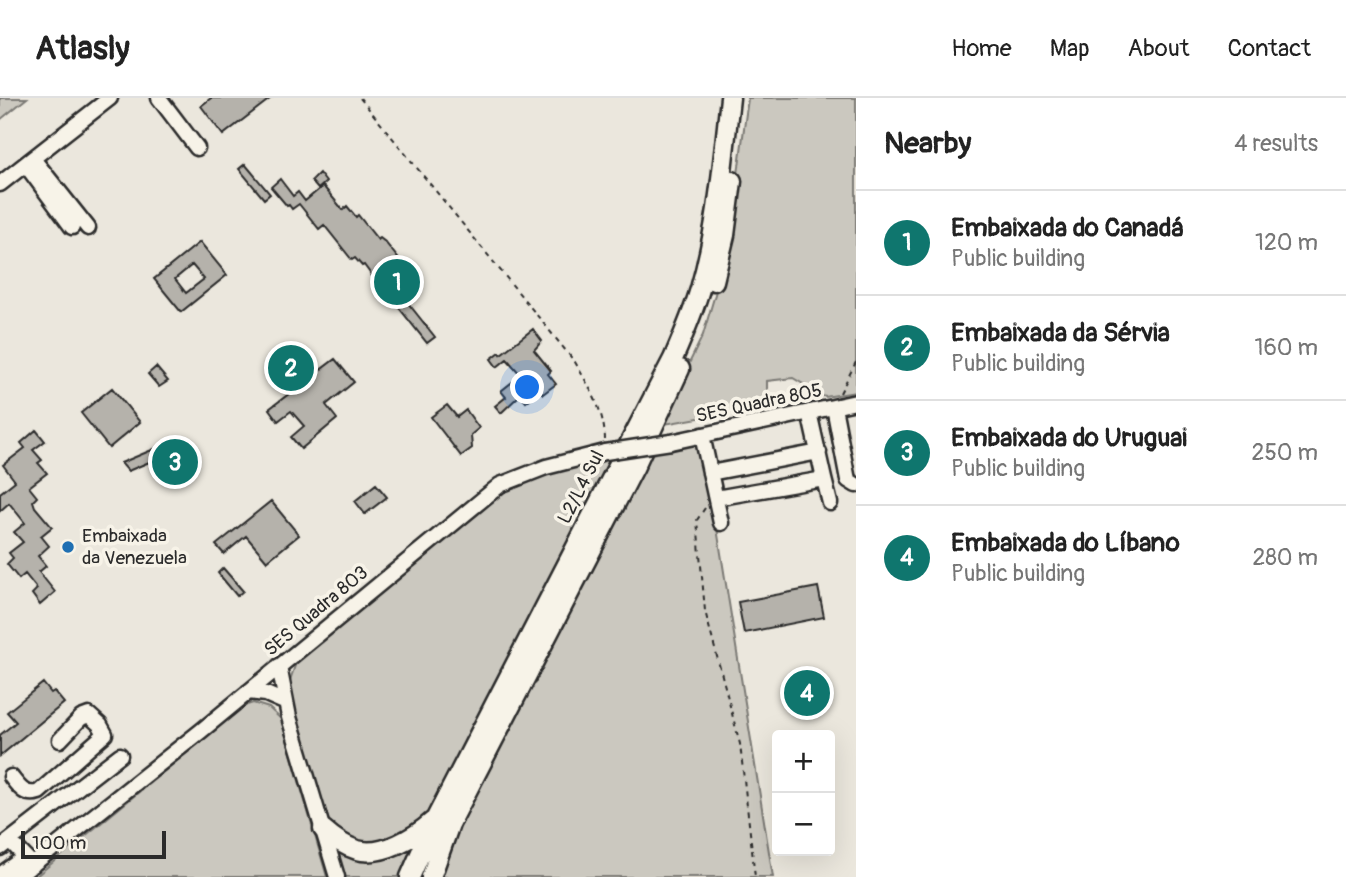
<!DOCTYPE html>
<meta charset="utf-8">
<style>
:root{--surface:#fff;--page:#f6f6f6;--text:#222;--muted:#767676;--line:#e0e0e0;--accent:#0f766e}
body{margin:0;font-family:Pangolin,sans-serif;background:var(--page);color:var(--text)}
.controls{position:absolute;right:21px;bottom:21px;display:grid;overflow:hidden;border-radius:7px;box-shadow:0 7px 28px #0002}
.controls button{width:63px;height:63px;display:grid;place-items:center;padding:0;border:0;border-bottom:2px solid var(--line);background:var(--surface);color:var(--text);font:35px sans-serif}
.scale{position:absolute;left:21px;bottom:18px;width:145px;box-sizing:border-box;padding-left:7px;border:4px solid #2b2b2b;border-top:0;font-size:19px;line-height:24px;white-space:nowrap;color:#2b2b2b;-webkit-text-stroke:5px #f7f3e8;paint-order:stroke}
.you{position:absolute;left:528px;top:290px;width:24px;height:24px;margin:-18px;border:5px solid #fff;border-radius:50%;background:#1a73e8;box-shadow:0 0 0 10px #1a73e833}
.badge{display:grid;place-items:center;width:46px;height:46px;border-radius:50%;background:var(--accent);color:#fff;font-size:23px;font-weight:700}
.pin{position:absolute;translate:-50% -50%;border:4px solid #fff;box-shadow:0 2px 7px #0006}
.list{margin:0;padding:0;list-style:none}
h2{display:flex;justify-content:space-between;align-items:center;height:91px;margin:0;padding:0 28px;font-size:30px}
h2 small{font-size:23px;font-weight:400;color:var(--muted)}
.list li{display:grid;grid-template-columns:46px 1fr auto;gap:21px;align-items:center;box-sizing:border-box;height:105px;padding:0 28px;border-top:2px solid var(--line)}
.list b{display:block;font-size:26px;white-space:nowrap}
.list p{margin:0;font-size:23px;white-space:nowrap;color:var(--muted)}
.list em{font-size:23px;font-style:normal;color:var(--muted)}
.map{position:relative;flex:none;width:856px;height:779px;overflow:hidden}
header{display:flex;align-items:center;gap:42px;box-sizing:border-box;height:98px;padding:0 35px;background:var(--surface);border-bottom:2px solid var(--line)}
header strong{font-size:33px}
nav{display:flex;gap:38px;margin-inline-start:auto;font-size:24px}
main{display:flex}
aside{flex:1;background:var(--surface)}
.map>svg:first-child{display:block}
.green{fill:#cbc8bf;stroke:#7b7a75;stroke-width:2}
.building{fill:#b5b2ab;stroke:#2b2b2b;stroke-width:2;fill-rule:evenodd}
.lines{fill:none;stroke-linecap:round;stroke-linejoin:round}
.minor-casing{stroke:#2b2b2b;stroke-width:19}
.major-casing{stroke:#2b2b2b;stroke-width:23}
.path{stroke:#2b2b2b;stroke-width:2;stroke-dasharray:5 5;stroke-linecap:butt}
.minor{stroke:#f7f3e8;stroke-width:14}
.major{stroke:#f7f3e8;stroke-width:18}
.minor-bridge-casing{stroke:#2b2b2b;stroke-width:19;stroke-linecap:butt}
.minor-bridge{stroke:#f7f3e8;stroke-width:14}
.poi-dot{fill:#1f6fb2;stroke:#f7f3e8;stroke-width:2.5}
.labels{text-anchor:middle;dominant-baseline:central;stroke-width:7;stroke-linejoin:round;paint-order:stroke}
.street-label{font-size:19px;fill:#2b2b2b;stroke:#f7f3e8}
.poi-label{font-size:19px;fill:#2b2b2b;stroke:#f7f3e8;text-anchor:start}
</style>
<header>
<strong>Atlasly</strong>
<nav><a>Home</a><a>Map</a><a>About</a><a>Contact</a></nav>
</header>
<main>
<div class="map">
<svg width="856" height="779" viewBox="0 0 856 779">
<rect width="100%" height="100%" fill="#ebe7dd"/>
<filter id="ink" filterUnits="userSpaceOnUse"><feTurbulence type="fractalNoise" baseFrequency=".0143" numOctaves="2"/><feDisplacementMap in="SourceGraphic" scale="14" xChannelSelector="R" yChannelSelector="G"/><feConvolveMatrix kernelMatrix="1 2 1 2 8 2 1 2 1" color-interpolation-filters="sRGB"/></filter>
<g filter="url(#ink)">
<path class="green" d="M 0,0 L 27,0 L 0,22 Z
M 748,0 L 856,0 L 856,294 L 825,299 L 793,280 L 767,283 L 767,308 L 659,327 L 703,237 L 728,152 Z
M 702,337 L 773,779 L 431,779 L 643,351 Z
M 605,354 L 621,360 L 436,720 L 377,759 L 425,746 L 410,779 L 337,779 L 285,597 L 301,550 L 500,387 Z
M 253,605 L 269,610 L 281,621 L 327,779 L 35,779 L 244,608 Z"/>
<path class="building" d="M 211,0 L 271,0 L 223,37 L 201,8 Z
M 245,66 L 270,96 L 264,101 L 239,71 Z
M 319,75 L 326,84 L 318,91 L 311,83 Z
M 280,81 L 293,98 L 298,94 L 305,103 L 323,88 L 343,112 L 347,108 L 356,119 L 358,117 L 378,142 L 380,140 L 385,144 L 401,164 L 385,176 L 435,239 L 427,245 L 388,196 L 386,197 L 364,167 L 362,168 L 355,160 L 352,162 L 324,127 L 319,131 L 299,106 L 292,111 L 289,107 L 287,108 L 271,89 Z
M 200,144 L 227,177 L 181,214 L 154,181 ZM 192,167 L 204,181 L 186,195 L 175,181 Z
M 533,231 L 542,243 L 534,252 L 551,273 L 548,276 L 556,286 L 543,296 L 540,293 L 526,304 L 520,297 L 501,315 L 495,308 L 506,299 L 501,293 L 521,277 L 507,261 L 497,269 L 491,261 L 500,254 L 501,256 Z
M 335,261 L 354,284 L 326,307 L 337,321 L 301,351 L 291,339 L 304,328 L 291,313 L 278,323 L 269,311 Z
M 156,269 L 168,283 L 159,289 L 148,276 Z
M 112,290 L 140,324 L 109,350 L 81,315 Z
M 447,307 L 457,319 L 466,312 L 479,330 L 471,337 L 472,350 L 461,358 L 431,319 Z
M 36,332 L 45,343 L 33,352 L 42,362 L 38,365 L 47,375 L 29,389 L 37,399 L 33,403 L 35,409 L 52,429 L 41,438 L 49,448 L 38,458 L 46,468 L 39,474 L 55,494 L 40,507 L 32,496 L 37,491 L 25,476 L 19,481 L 7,466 L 13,460 L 9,455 L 23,444 L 14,434 L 25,425 L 9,405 L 0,413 L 0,395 L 15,383 L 3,367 L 25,350 L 21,345 Z
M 159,349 L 166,357 L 128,373 L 121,365 Z
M 376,386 L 387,399 L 365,416 L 355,403 Z
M 271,403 L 299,437 L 267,463 L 246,438 L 224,456 L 216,447 Z
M 223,470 L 243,493 L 237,498 L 218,475 Z
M 818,489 L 824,519 L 744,535 L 738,504 Z
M 43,585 L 51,595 L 54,593 L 64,605 L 0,658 L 0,637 L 16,624 L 7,614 Z"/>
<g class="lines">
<g class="minor-casing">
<path id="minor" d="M 159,0 L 197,50
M 34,62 L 88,130
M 29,71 L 72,129
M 0,86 L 110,0
M 834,309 L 848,382 L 856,387
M 702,337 L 721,425
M 671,344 L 856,304
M 710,375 L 819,354
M 824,381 L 830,405
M 716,400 L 824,381 L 809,314
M 279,568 L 289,619 L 337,779
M 248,594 L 266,596 L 282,603
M 11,679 C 19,689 25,699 39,694 L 105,636 L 100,627 L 89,617 L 81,620 L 60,642
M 10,743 L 33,767
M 0,750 L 120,657
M 0,777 L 25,759
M 17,779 L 201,633 L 500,387 L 546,369 L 605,354"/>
</g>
<g class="major-casing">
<path id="major" d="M 714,183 L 725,137 L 732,83
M 323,731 C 333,740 344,748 357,752 C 382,759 415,739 433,723
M 410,779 L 436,720 L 673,261 C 683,238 693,215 700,191 C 718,129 723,63 730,0
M 431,779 L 450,726 L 635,368 L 680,271"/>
</g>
<path class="path" d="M 360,0 L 575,264 C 589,289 605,313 605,343
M 840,295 L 856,264
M 705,410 L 697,422 L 705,513 L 740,646 L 755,779"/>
<use href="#minor" class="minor"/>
<use href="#major" class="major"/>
<g class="minor-bridge-casing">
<path id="minor-bridge" d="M 605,354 L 671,344"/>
</g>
<use href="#minor-bridge" class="minor-bridge"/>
</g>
</g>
<circle class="poi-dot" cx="68" cy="449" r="7"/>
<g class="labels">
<g class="street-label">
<text transform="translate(759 305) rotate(-12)">SES Quadra 805</text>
<text transform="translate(581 389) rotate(-63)">L2/L4 Sul</text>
<text transform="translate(316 513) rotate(-40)">SES Quadra 803</text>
</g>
<g class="poi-label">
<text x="82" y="438">Embaixada<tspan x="82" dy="22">da Venezuela</tspan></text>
</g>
</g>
</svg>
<div class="controls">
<button>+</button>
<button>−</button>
</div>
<div class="scale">100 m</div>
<div class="you"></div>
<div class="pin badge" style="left:397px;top:184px">1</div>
<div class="pin badge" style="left:291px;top:270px">2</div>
<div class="pin badge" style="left:175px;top:364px">3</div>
<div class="pin badge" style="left:807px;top:595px">4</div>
</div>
<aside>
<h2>Nearby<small>4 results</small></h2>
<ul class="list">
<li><span class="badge">1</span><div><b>Embaixada do Canadá</b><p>Public building</p></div><em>120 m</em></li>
<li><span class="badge">2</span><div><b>Embaixada da Sérvia</b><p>Public building</p></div><em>160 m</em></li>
<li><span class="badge">3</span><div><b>Embaixada do Uruguai</b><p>Public building</p></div><em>250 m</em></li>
<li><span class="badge">4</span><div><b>Embaixada do Líbano</b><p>Public building</p></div><em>280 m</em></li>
</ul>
</aside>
</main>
